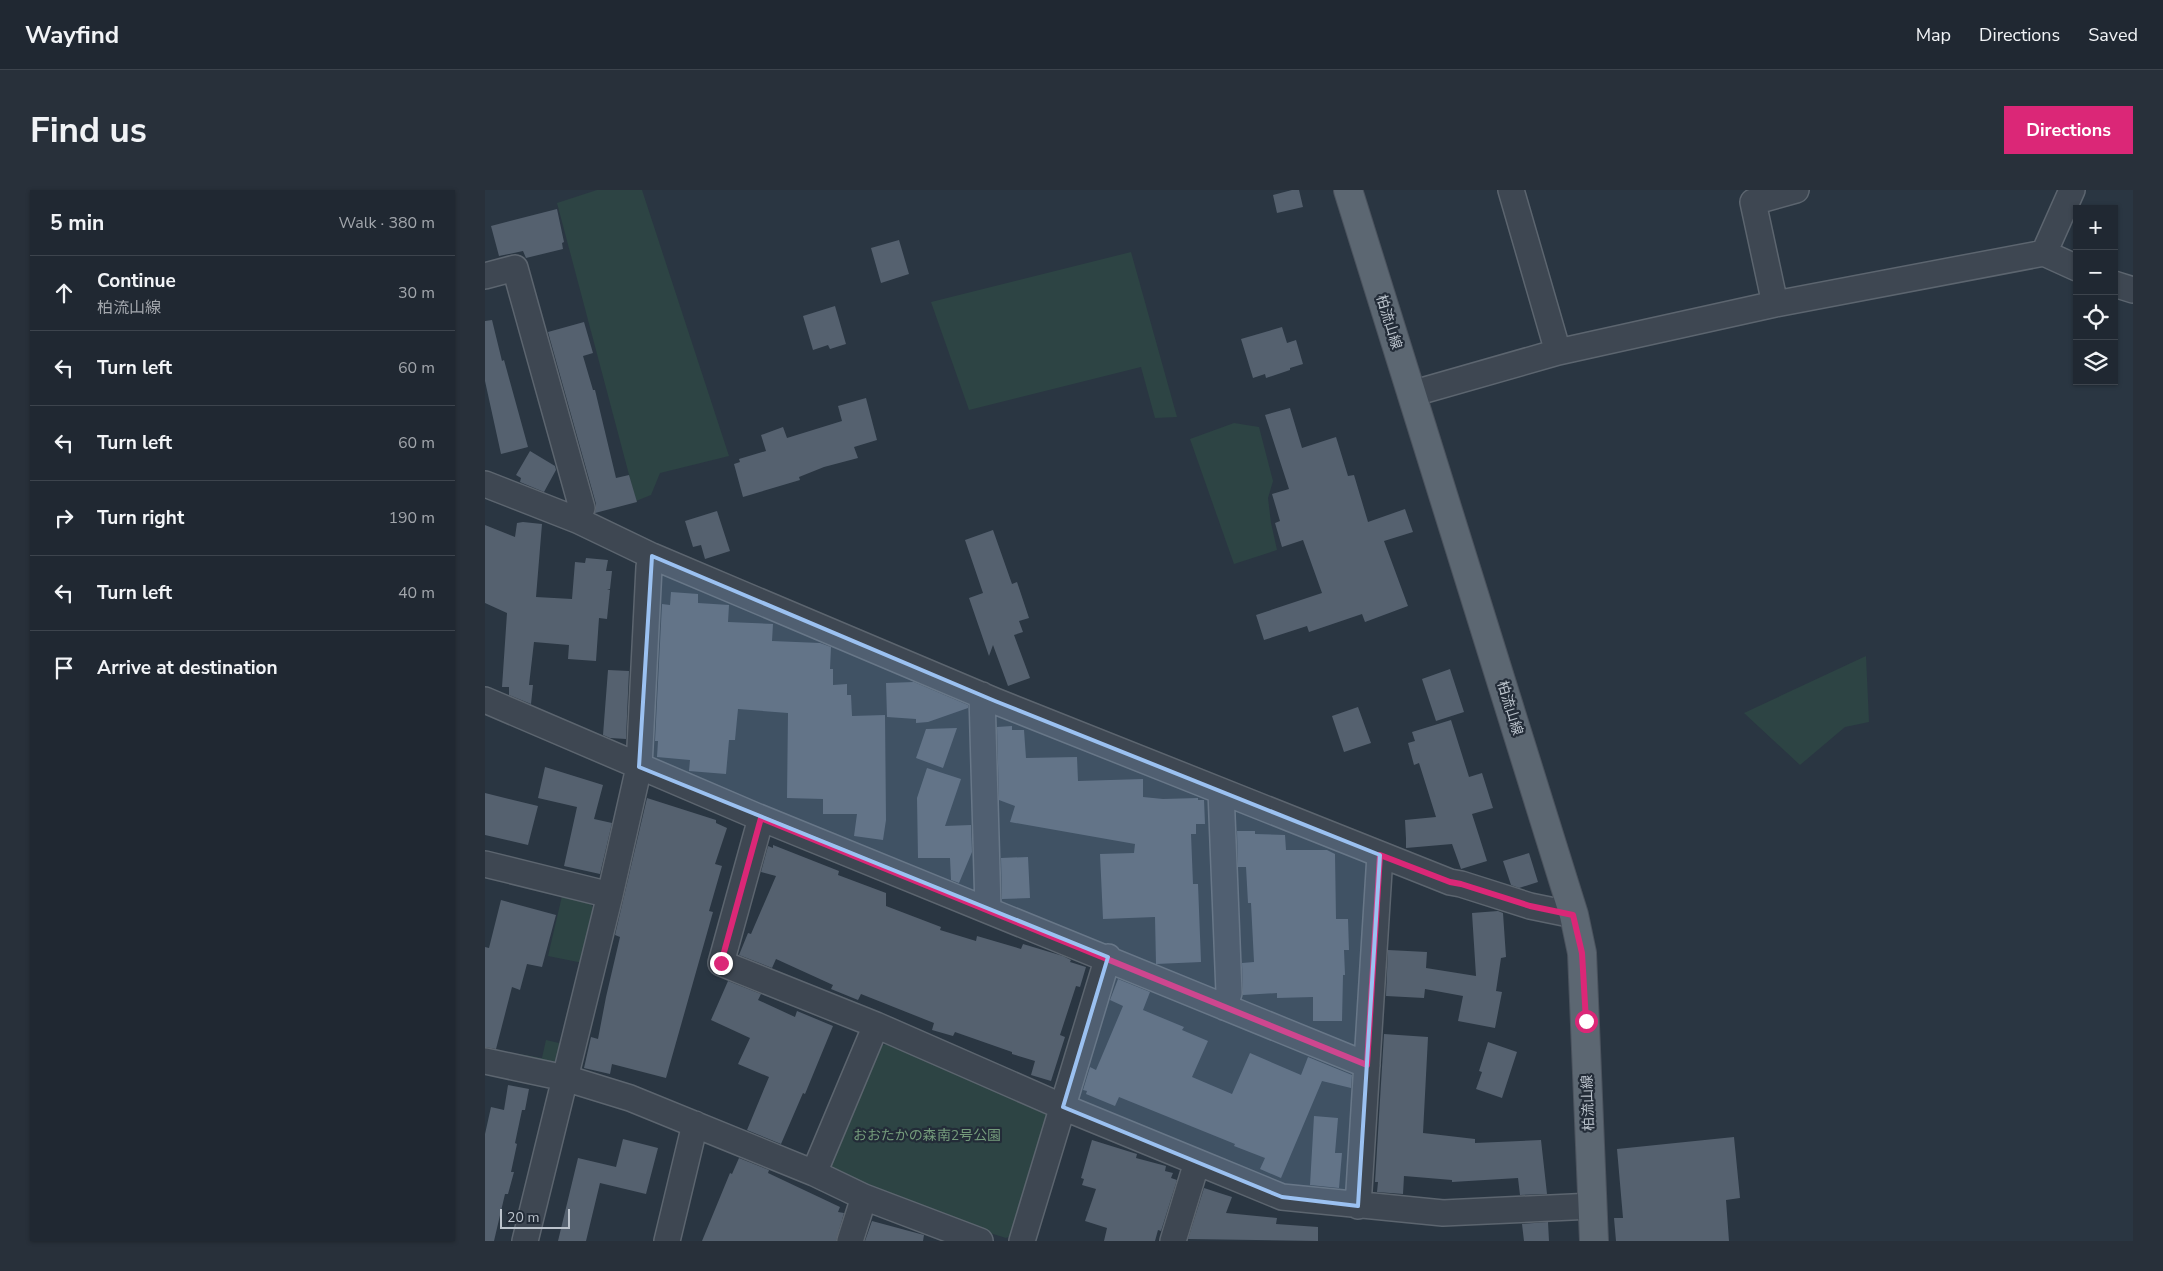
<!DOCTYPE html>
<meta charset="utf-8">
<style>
:root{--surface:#202832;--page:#28303a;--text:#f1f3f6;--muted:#a2a6ac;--line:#3d444d;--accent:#db2777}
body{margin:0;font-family:"Nunito Sans","Noto Sans JP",sans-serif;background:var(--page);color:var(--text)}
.controls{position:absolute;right:15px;top:15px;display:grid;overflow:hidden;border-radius:0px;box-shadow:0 1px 4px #0004}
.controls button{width:45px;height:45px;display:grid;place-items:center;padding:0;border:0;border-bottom:1px solid var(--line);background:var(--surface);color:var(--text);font:25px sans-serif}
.scale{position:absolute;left:15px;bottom:12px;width:70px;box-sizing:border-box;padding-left:5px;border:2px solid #bbc3cc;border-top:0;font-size:14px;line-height:18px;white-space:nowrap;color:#bbc3cc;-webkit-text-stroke:4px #232c38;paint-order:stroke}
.stop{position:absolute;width:15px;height:15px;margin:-11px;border:4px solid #db2777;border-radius:50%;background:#fff}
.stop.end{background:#db2777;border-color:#fff;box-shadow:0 1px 5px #0008}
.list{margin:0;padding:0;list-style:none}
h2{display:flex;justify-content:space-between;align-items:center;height:65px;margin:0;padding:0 20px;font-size:21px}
h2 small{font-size:16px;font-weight:400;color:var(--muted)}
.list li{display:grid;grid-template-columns:32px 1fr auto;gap:15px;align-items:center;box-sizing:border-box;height:75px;padding:0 20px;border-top:1px solid var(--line)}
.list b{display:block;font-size:19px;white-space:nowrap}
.list p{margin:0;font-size:16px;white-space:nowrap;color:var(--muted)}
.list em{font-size:16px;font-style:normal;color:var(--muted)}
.icon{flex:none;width:28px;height:28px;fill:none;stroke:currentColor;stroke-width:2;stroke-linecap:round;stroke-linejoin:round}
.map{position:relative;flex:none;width:1648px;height:1051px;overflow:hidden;border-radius:0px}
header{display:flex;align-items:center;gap:30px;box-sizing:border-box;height:70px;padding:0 25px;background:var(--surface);border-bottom:1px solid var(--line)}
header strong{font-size:24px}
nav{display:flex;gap:28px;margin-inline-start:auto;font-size:18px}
.intro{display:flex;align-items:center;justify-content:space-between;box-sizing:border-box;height:120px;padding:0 30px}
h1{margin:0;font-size:35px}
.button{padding:12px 22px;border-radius:0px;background:var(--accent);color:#fff;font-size:18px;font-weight:700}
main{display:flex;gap:30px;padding:0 30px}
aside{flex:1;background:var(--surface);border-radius:0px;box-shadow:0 1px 4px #0004}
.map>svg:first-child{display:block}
.green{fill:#2d4444}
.building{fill:#55616f}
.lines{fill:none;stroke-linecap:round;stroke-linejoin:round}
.minor-casing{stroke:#5c656f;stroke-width:28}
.major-casing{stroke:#4b535e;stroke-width:30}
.minor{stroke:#3e4752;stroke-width:25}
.major{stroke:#5c6772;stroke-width:28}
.route{stroke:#db2777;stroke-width:6}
.marked{fill:#9bc1f1;fill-opacity:0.2;stroke:#9bc1f1;stroke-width:4;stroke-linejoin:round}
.labels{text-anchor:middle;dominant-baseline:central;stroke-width:4.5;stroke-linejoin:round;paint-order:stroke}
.street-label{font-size:14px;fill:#bbc3cc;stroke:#232c38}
.park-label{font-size:14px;fill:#749b7b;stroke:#232c38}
</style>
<header>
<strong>Wayfind</strong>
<nav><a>Map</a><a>Directions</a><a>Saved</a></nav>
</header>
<div class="intro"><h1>Find us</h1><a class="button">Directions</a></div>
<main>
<aside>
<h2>5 min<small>Walk · 380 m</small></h2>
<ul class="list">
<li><svg class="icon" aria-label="ahead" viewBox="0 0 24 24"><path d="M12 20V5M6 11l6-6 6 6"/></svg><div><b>Continue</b><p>柏流山線</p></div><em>30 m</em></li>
<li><svg class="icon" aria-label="left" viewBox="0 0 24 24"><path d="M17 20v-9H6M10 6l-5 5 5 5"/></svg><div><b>Turn left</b></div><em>60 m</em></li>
<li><svg class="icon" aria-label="left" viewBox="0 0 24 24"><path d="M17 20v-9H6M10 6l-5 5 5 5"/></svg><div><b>Turn left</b></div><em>60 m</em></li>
<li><svg class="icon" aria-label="right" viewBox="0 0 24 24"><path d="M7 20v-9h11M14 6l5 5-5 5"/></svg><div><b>Turn right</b></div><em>190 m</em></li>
<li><svg class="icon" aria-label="left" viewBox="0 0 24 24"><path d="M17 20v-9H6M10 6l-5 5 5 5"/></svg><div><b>Turn left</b></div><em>40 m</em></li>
<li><svg class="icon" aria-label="arrive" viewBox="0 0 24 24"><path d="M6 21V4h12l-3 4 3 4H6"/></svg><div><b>Arrive at destination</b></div></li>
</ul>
</aside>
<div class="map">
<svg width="1648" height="1051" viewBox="0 0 1648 1051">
<rect width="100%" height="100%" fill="#2a3642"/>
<path class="green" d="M 112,0 L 157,0 L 244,266 L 175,283 L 166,305 L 151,311 L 72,13 Z
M 646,62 L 692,227 L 670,228 L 656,177 L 484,220 L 446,112 Z
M 749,233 L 774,237 L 788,291 L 783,308 L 786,333 L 792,360 L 749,374 L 705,249 Z
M 1381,466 L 1384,532 L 1360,537 L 1315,575 L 1259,523 Z
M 77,706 L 105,713 L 111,722 L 98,773 L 63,766 Z
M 61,850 L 78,854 L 74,870 L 65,876 L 34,868 L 35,864 L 57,868 Z
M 404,853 L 559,919 L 564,930 L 529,1044 L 521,1048 L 469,1032 L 349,982 L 345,969 L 393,857 Z"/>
<path class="building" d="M 807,0 L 814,0 L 818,17 L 792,23 L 788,5 Z
M 72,19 L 79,52 L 77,53 L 78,59 L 41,68 L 38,61 L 14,66 L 6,36 Z
M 414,50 L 424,84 L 396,93 L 386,58 Z
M 350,116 L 361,154 L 345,159 L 343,155 L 328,160 L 318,126 Z
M 7,130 L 17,171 L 19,170 L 43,257 L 16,264 L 0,191 L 0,131 Z
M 99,132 L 108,163 L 98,166 L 108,200 L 110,200 L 131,288 L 144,285 L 152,312 L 110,323 L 111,314 L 63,142 Z
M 797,137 L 802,153 L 811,150 L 818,174 L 805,178 L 805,180 L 781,188 L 780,184 L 768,188 L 756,149 Z
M 381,208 L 392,250 L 369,257 L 373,268 L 339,277 L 314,287 L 315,290 L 258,307 L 249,274 L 255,272 L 254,269 L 281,261 L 276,245 L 298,237 L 302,248 L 357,231 L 353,216 Z
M 805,218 L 817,258 L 851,247 L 863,286 L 869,285 L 883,332 L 920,319 L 928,342 L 899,351 L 923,416 L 880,432 L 877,424 L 824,442 L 822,436 L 779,450 L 771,425 L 837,403 L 818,350 L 797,357 L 790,333 L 795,331 L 787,304 L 804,299 L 780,225 Z
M 45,261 L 70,276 L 71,280 L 59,302 L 35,292 L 36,288 L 31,285 Z
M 232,321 L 245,361 L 220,369 L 216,355 L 208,357 L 200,331 Z
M 38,332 L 57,334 L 51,407 L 87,409 L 90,372 L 100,373 L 101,368 L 123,370 L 121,381 L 127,381 L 125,399 L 122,400 L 125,400 L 122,429 L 114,428 L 111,471 L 83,469 L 84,455 L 49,452 L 44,495 L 48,495 L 46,514 L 24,505 L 24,497 L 17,497 L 22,423 L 0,413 L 0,335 L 30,347 L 32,333 Z
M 508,340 L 527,394 L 532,392 L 544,428 L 534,431 L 538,442 L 529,445 L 545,488 L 523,496 L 508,455 L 504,466 L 484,408 L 498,403 L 480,350 Z
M 186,402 L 213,404 L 213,413 L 244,415 L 243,432 L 288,434 L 287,451 L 335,453 L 346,457 L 345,479 L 348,479 L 348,495 L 362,494 L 362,505 L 366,505 L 367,526 L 400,525 L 401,630 L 398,650 L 369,646 L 372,624 L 338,624 L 338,609 L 302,608 L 303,523 L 253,519 L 250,550 L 244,550 L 241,584 L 204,581 L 205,570 L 172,567 L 173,551 L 170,551 L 177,414 L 185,415 Z
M 965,479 L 979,522 L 951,531 L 937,489 Z
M 123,480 L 144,481 L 141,549 L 125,548 L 118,545 Z
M 429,492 L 483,515 L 483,518 L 443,532 L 431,533 L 431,529 L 402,527 L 401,493 Z
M 873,517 L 886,553 L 859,562 L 847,526 Z
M 966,530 L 984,587 L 997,583 L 1008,618 L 987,624 L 1002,671 L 976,679 L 967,654 L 921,658 L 921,649 L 920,630 L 951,627 L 934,573 L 929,575 L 923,553 L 930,551 L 927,542 Z
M 527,536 L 527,540 L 539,540 L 541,568 L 592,567 L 593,591 L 658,589 L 658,607 L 678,609 L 713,608 L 713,610 L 719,610 L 720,634 L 711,634 L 711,644 L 706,644 L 708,694 L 713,694 L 716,772 L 671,774 L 670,727 L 618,729 L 615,664 L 649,663 L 650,654 L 525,632 L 530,616 L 514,610 L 512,537 Z
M 472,538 L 458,578 L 431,568 L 441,539 Z
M 60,577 L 118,595 L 109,629 L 127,633 L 115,684 L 79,676 L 92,617 L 53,608 Z
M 442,578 L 476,589 L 460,636 L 486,635 L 487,662 L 474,693 L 466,690 L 465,668 L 433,668 L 432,608 Z
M 0,603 L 53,616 L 43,655 L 0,645 Z
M 162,608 L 231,630 L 231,633 L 242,638 L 230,674 L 237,676 L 224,721 L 228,722 L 181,888 L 127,874 L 125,884 L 99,878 L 106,847 L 113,849 L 121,807 L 135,747 L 130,745 Z
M 752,641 L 770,641 L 770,644 L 800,645 L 801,660 L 842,660 L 850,664 L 851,729 L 863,729 L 864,760 L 859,760 L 860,785 L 858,785 L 857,831 L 828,831 L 828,807 L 792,808 L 792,803 L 758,805 L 757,773 L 769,772 L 766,713 L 763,713 L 761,677 L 753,677 Z
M 288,655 L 354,681 L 353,685 L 401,703 L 401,716 L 456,737 L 455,740 L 491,751 L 492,746 L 536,759 L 538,754 L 578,766 L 586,770 L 585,772 L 601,777 L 595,797 L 591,796 L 575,845 L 580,847 L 566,891 L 546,885 L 550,871 L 527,864 L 527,862 L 470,842 L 468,846 L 447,840 L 449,833 L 376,804 L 373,810 L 346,799 L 348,795 L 291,769 L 287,778 L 254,765 L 263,743 L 266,744 L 291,686 L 276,682 L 283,656 L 288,658 Z
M 1044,663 L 1053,692 L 1034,698 L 1026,695 L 1018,671 Z
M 543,667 L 545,708 L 517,709 L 516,668 Z
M 16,710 L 71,725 L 57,777 L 42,774 L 35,800 L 27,797 L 11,859 L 0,857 L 0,757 L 4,758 Z
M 1013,721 L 1018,723 L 1021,767 L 1016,768 L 1011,801 L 1017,802 L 1010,838 L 973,831 L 978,806 L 940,799 L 939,808 L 901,806 L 903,760 L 942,762 L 941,778 L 991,786 L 987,723 Z
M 633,789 L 665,802 L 658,820 L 699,837 L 697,840 L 723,851 L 707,887 L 747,904 L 765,863 L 816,885 L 823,867 L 867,885 L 866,898 L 837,891 L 796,988 L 775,979 L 780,968 L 749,956 L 750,954 L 634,907 L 630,916 L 601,904 L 602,901 L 598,900 L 605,877 L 611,880 L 638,816 L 625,810 Z
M 243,791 L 276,804 L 273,810 L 310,827 L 312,821 L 348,836 L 320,904 L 318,903 L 296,954 L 262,940 L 284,887 L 253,874 L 265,848 L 226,830 Z
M 899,844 L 943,847 L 938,943 L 990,949 L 990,953 L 1056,950 L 1062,1004 L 1035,1005 L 1033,988 L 967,992 L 967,990 L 919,986 L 918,1004 L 892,1002 L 893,992 L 890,992 Z
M 1003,852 L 1032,862 L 1017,908 L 991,899 L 997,882 L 994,881 Z
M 23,895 L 44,899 L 40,920 L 37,920 L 30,953 L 32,954 L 26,982 L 29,982 L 23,1004 L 20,1004 L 9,1051 L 0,1051 L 0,944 L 6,917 L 19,920 Z
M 829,926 L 853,928 L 850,963 L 857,963 L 854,998 L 825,995 Z
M 1249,947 L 1255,1008 L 1241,1010 L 1244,1051 L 1131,1051 L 1129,1028 L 1138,1028 L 1132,959 Z
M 138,949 L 173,958 L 161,1004 L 115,993 L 101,1051 L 73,1051 L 93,968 L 131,977 Z
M 607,950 L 652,964 L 651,968 L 681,976 L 680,981 L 688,983 L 686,988 L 692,990 L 676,1041 L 673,1040 L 670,1051 L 619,1051 L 622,1038 L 600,1031 L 611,999 L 597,995 L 599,989 L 596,988 Z
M 254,968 L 284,980 L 283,983 L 355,1017 L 353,1022 L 359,1023 L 351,1051 L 217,1051 L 245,983 L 247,984 Z
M 719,998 L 747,1007 L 741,1023 L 792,1028 L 791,1034 L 833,1037 L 833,1051 L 703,1049 Z
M 387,1031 L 439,1045 L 438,1051 L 380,1051 Z
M 1063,1032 L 1064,1051 L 1039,1051 L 1037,1034 Z"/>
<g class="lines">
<g class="minor-casing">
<path id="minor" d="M 1026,0 L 1073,162
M 1559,63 L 1587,0
M 0,86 L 30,78 L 97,318 L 92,330
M 1629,94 L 1648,100
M 1290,114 L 1268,12 L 1311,0
M 926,204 L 1073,162 L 1290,114 L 1559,63 L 1592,78
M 0,294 L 92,330 L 167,366 L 510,511 L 965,692 L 976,694 L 1045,716 L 1089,725
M 497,505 L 503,719
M 0,510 L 271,626 L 882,875
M 736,601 L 744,803 L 739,817
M 276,628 L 236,773 L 391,835
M 0,674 L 125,705
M 0,871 L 80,888 L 145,908 L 329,983 L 379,1007 L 495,1051
M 712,972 L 797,1007 L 958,1023 L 1108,1016
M 329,983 L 391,835 L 578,917 L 712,972 L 688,1051
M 873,1016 L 895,665
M 40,1051 L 125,705 L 154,577 L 164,377 L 167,366
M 182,1051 L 210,934
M 365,1051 L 379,1007
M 537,1051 L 623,767"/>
</g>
<g class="major-casing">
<path id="major" d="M 863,0 L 1089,725 L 1097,763 L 1109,1051"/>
</g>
<use href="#minor" class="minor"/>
<use href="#major" class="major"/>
</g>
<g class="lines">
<path class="route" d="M 236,773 L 276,628 L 882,875 L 895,665 L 965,692 L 976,694 L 1045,716 L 1088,725 L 1097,763 L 1101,831"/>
</g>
<path class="marked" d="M 167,366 L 510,511 L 895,665 L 873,1016 L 797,1007 L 578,917 L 623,767 L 154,577 Z"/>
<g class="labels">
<g class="street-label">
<text transform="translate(904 132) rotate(73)">柏流山線</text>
<text transform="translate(1025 518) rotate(73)">柏流山線</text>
<text transform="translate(1103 913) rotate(-92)">柏流山線</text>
</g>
<g class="park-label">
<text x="442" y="945">おおたかの森南2号公園</text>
</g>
</g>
</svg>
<div class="controls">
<button>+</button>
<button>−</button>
<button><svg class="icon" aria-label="locate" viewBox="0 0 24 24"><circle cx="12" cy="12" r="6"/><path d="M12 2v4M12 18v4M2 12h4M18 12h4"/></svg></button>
<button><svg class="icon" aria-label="layers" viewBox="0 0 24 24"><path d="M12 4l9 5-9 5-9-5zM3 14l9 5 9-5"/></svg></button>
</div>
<div class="scale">20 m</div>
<div class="stop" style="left:1101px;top:831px"></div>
<div class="stop end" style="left:236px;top:773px"></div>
</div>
</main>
